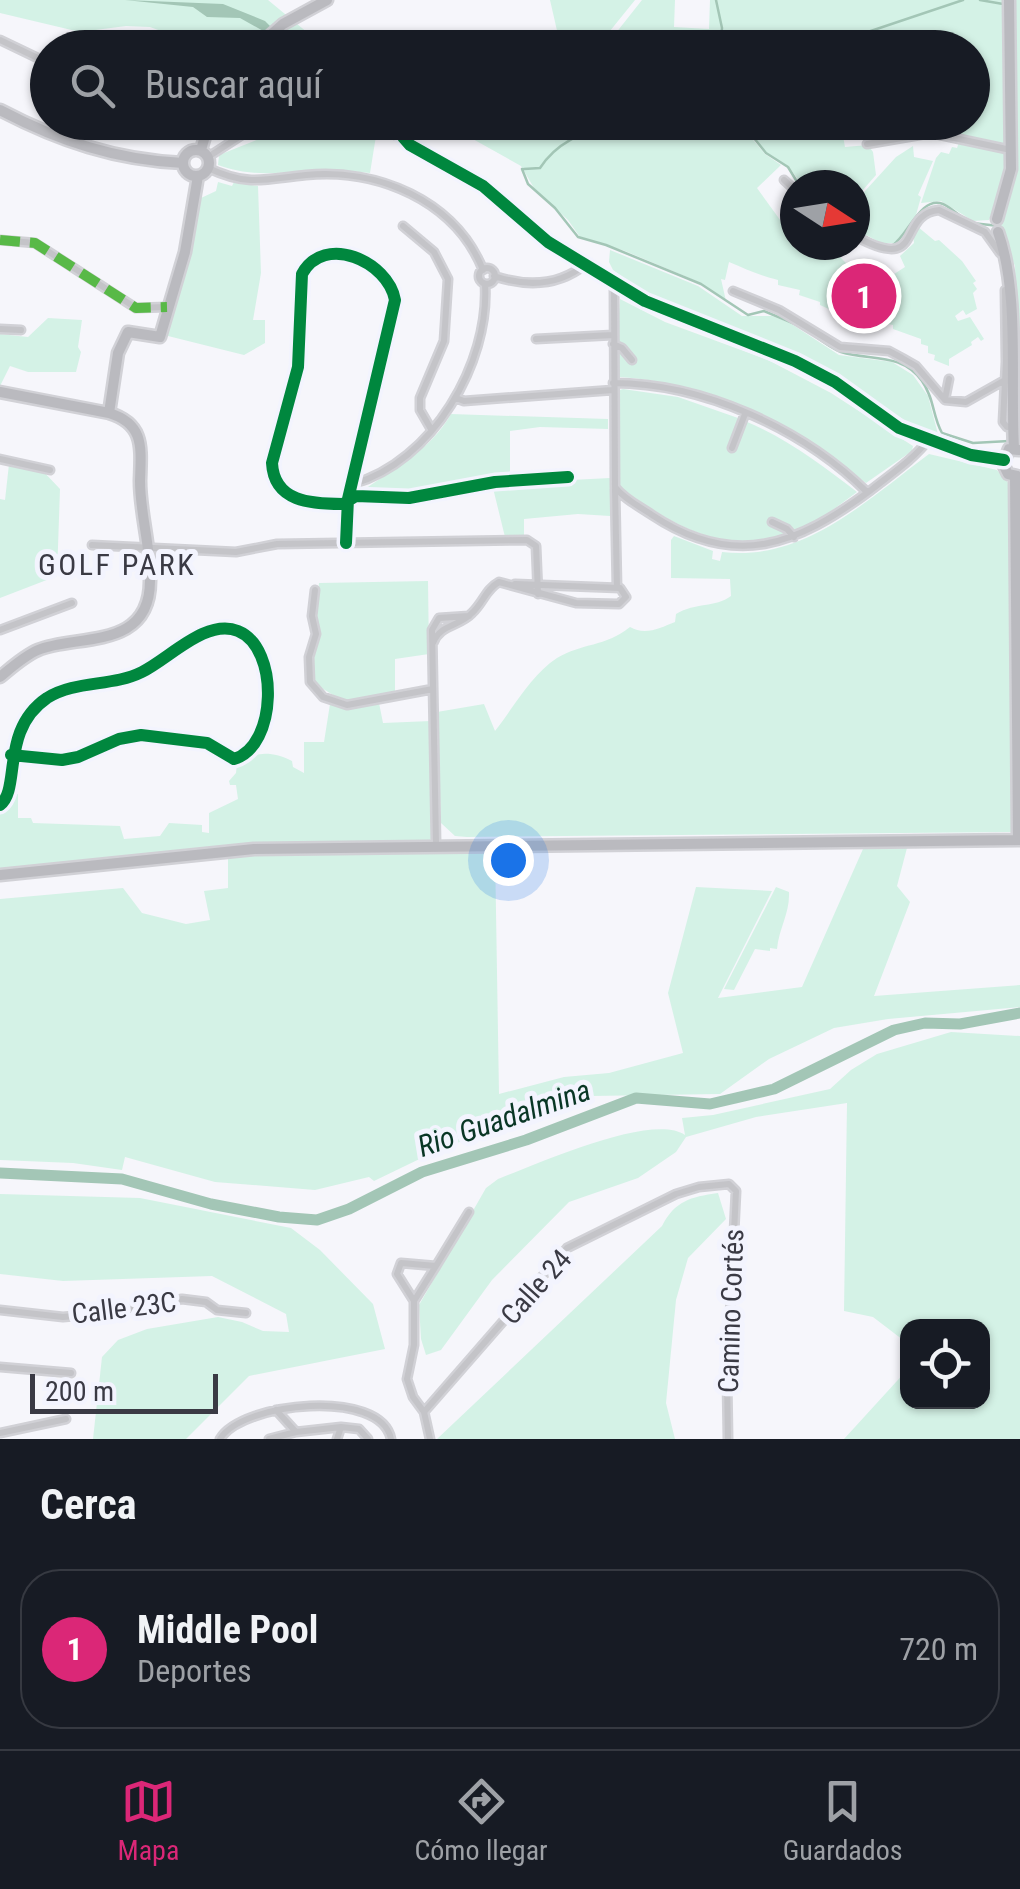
<!DOCTYPE html>
<html lang="es">
<meta charset="utf-8">
<style>
:root{--surface:#171b24;--page:#20242c;--text:#f1f3f6;--muted:#9ea1a6;--line:#363941;--accent:#db2777}
body{margin:0;font-family:"Roboto Condensed",sans-serif;background:var(--page);color:var(--text)}
.controls{position:absolute;right:30px;bottom:30px;display:grid;overflow:hidden;border-radius:20px;box-shadow:0 2px 8px #0004}
.controls button{width:90px;height:90px;display:grid;place-items:center;padding:0;border:0;border-bottom:2px solid var(--line);background:var(--surface);color:var(--text);font:50px sans-serif}
.compass{position:absolute;left:780px;top:170px;width:90px;height:90px;border-radius:50%;background:var(--surface);box-shadow:0 2px 8px #0004;rotate:102deg}
.scale{position:absolute;left:30px;bottom:25px;width:188px;box-sizing:border-box;padding-left:10px;border:5px solid #3a3a44;border-top:0;font-size:28px;line-height:35px;white-space:nowrap;color:#3a3a44;-webkit-text-stroke:8px #f3f4fe;paint-order:stroke}
.you{position:absolute;left:508px;top:860px;width:35px;height:35px;margin:-25px;border:8px solid #fff;border-radius:50%;background:#1a73e8;box-shadow:0 0 0 15px #1a73e833}
.badge{display:grid;place-items:center;width:65px;height:65px;border-radius:50%;background:var(--accent);color:#fff;font-size:32px;font-weight:700}
.pin{position:absolute;translate:-50% -50%;border:5px solid #fff;box-shadow:0 2px 10px #0006}
.list{margin:0;padding:0;list-style:none}
h2{display:flex;justify-content:space-between;align-items:center;height:130px;margin:0;padding:0 40px;font-size:42px}
h2 small{font-size:32px;font-weight:400;color:var(--muted)}
.list li{display:grid;grid-template-columns:65px 1fr auto;gap:30px;align-items:center;box-sizing:border-box;height:160px;margin:0 20px 20px;padding:0 20px;border:2px solid var(--line);border-radius:40px}
.list b{display:block;font-size:38px;white-space:nowrap}
.list p{margin:0;font-size:32px;white-space:nowrap;color:var(--muted)}
.list em{font-size:32px;font-style:normal;color:var(--muted)}
.icon{flex:none;width:55px;height:55px;fill:none;stroke:currentColor;stroke-width:2;stroke-linecap:round;stroke-linejoin:round}
.map{position:relative;flex:none;width:1020px;height:1439px;overflow:hidden}
.search{position:absolute;background:var(--surface);box-shadow:0 2px 8px #0004;left:30px;right:30px;top:30px;height:110px;display:flex;align-items:center;gap:25px;box-sizing:border-box;padding:0 35px;border-radius:55px;color:var(--muted);font-size:38px}
.sheet{height:310px;background:var(--surface)}
nav{display:flex;justify-content:space-around;align-items:center;box-sizing:border-box;height:140px;border-top:2px solid var(--line);background:var(--surface);font-size:28px;color:var(--muted)}
nav a{display:grid;justify-items:center;gap:5px}
nav .on{color:var(--accent)}
.map>svg:first-child{display:block}
.green{fill:#d4f2e6}
.water{fill:#a3c6b6}
.lines{fill:none;stroke-linecap:round;stroke-linejoin:round}
.stream{stroke:#a3c6b6;stroke-width:2.5}
.river{stroke:#a3c6b6;stroke-width:11}
.street-casing{stroke:#d1d1d6;stroke-width:11}
.secondary-casing{stroke:#d1d1d6;stroke-width:15}
.street{stroke:#c4c4c8;stroke-width:6}
.secondary{stroke:#bababf;stroke-width:10}
.quiet{stroke:#58b947;stroke-width:10;stroke-dasharray:20 10;stroke-linecap:butt}
.cycleway-casing{stroke:#f3f4fe;stroke-width:19}
.cycleway{stroke:#00873e;stroke-width:12}
.labels{text-anchor:middle;dominant-baseline:central;stroke-width:10;stroke-linejoin:round;paint-order:stroke}
.street-label{font-size:28px;fill:#3a3a44;stroke:#f3f4fe}
.neighbourhood-label{font-size:30px;letter-spacing:2.5px;fill:#3a3a44;stroke:#f3f4fe}
.water-label{font-size:30px;font-style:italic;fill:#093625;stroke:#f3f4fe}
</style>
<div class="map">
<svg width="1020" height="1439" viewBox="0 0 1020 1439">
<rect width="100%" height="100%" fill="#f6f6fb"/>
<path class="green" d="M 0,0 L 268,0 L 325,47 L 205,47 L 150,27 L 126,26 L 80,32 L 0,13 Z
M 550,0 L 635,0 L 597,47 L 561,48 Z
M 642,0 L 675,0 L 674,27 L 709,29 L 710,0 L 1006,0 L 1007,144 L 931,129 L 868,140 L 857,123 L 972,122 L 972,48 L 604,48 Z
M 1015,0 L 1020,0 L 1020,444 L 1015,266 L 1000,229 L 1000,215 L 1015,162 Z
M 477,122 L 739,123 L 765,154 L 781,165 L 757,188 L 783,224 L 787,222 L 795,235 L 795,245 L 815,245 L 818,249 L 825,246 L 829,252 L 833,250 L 849,266 L 855,262 L 866,273 L 876,268 L 880,273 L 887,270 L 891,276 L 905,267 L 900,256 L 914,243 L 913,234 L 918,227 L 935,241 L 939,240 L 962,261 L 976,281 L 973,283 L 977,289 L 973,293 L 977,309 L 966,315 L 963,310 L 955,316 L 958,321 L 970,317 L 984,339 L 981,341 L 978,337 L 971,342 L 972,345 L 949,359 L 949,366 L 934,360 L 935,355 L 928,353 L 928,346 L 921,344 L 921,339 L 893,329 L 893,325 L 872,321 L 862,324 L 834,315 L 833,311 L 820,305 L 820,302 L 799,295 L 800,290 L 778,285 L 778,280 C 758,275 746,269 729,262 L 725,280 L 721,279 L 726,301 L 701,283 L 625,251 L 580,237 L 568,220 L 534,188 L 521,166 L 471,138 C 447,142 449,141 430,126 Z
M 742,123 L 845,123 L 848,133 L 843,136 L 845,147 L 868,145 L 873,152 L 876,175 L 855,199 L 855,185 L 802,185 L 789,167 L 767,153 Z
M 315,126 L 376,136 L 370,173 C 357,172 343,170 330,170 C 288,170 260,180 218,165 L 219,155 L 274,133 Z
M 959,142 L 1007,150 L 1005,178 L 989,220 L 973,221 L 941,201 L 921,203 L 936,158 L 941,152 L 949,154 L 952,147 L 957,148 Z
M 913,146 L 914,157 L 933,161 L 918,195 L 921,197 L 916,215 L 895,243 L 881,243 L 855,229 L 855,202 L 896,157 Z
M 218,182 L 232,186 L 234,182 L 258,186 L 261,273 L 253,320 L 265,320 L 265,343 L 244,355 L 164,335 L 193,246 L 201,198 L 216,191 Z
M 610,250 L 698,286 L 742,316 L 772,316 L 790,323 L 839,355 L 892,362 L 913,375 L 928,396 L 939,438 L 926,433 L 799,356 L 641,290 L 613,270 L 609,262 Z
M 620,299 L 665,322 L 768,360 L 831,393 L 913,446 L 912,451 L 866,483 C 792,429 714,382 619,377 L 618,348 L 631,362 L 623,344 L 617,341 Z
M 48,318 L 82,320 L 78,347 L 81,352 L 76,372 L 28,372 L 10,366 L 0,386 L 0,334 L 28,337 Z
M 623,389 L 678,397 L 738,418 L 729,444 L 734,450 L 745,421 C 786,438 822,465 857,492 L 826,515 L 793,532 L 772,518 L 772,525 L 786,535 C 717,554 673,525 618,486 L 617,391 Z
M 451,414 L 608,419 L 608,429 L 540,427 L 510,431 L 510,477 L 413,495 L 359,493 C 392,470 431,450 451,414 Z
M 929,454 L 997,470 L 1012,487 L 1013,832 L 467,837 L 455,836 L 441,823 L 437,712 L 484,704 L 495,731 C 513,708 532,674 557,658 C 582,643 605,647 630,627 C 645,636 660,628 675,622 L 676,614 C 696,602 715,608 731,596 L 730,579 L 671,578 L 671,540 L 674,536 L 713,551 L 712,559 L 720,561 L 722,552 C 804,562 867,500 929,454 Z
M 9,464 L 42,470 L 60,489 L 57,576 L 0,598 L 0,499 L 5,500 Z
M 610,478 L 610,516 L 578,514 L 524,519 L 524,536 L 505,537 L 492,484 Z
M 428,581 L 429,654 L 395,659 L 395,693 L 343,701 L 315,684 L 311,665 L 319,583 Z
M 379,703 L 383,723 L 431,721 L 433,837 L 429,841 L 290,843 L 0,870 L 0,809 L 8,804 L 13,794 L 18,794 L 18,818 L 31,818 L 33,823 L 120,826 L 124,839 L 160,836 L 169,823 L 202,825 L 202,832 L 209,833 L 209,813 L 238,799 L 236,785 L 230,785 L 229,781 L 236,773 L 237,763 C 256,751 272,751 292,761 L 293,767 L 304,773 L 304,742 L 324,742 L 330,704 L 344,708 Z
M 907,848 L 897,886 L 910,902 L 874,996 L 1020,985 L 1020,1007 L 888,1019 L 834,1028 L 769,1059 L 720,1094 L 592,1096 L 508,1123 L 434,1152 L 374,1181 L 369,1177 L 315,1190 L 215,1182 L 125,1157 L 122,1170 L 73,1163 L 0,1160 L 0,899 L 123,888 L 142,913 L 186,924 L 210,920 L 204,891 L 228,888 L 228,856 L 307,851 L 495,850 L 499,1094 L 564,1077 L 609,1073 L 683,1053 L 668,993 L 696,887 L 772,891 L 718,998 L 802,987 L 863,849 Z
M 776,887 L 789,892 C 790,913 779,928 777,949 L 770,948 L 770,951 L 755,949 L 734,990 L 724,989 Z
M 951,1032 L 1020,1036 L 1020,1439 L 844,1439 L 907,1370 L 908,1402 L 982,1402 L 982,1326 L 908,1326 L 907,1343 L 873,1317 L 844,1311 L 847,1103 L 756,1117 L 686,1137 L 676,1152 L 638,1178 L 569,1202 L 492,1280 L 441,1350 L 426,1355 L 421,1339 L 419,1305 L 486,1188 L 498,1179 C 535,1165 652,1112 685,1135 L 682,1118 L 713,1115 L 830,1089 L 851,1070 L 877,1054 Z
M 718,1193 L 726,1219 L 688,1258 L 676,1300 L 666,1403 L 675,1439 L 437,1439 L 662,1226 C 675,1201 690,1197 718,1193 Z
M 0,1194 L 140,1198 L 291,1228 L 320,1250 L 373,1304 L 385,1349 L 249,1376 L 186,1439 L 93,1439 L 102,1357 L 118,1340 L 147,1329 L 218,1317 L 242,1322 L 263,1331 L 289,1332 L 286,1314 L 212,1276 L 63,1281 L 0,1274 Z"/>
<path class="water" d="M 125,0 L 223,4 L 265,21 L 280,36 L 298,47 L 278,44 L 265,32 L 240,18 L 207,17 L 193,7 Z"/>
<g class="lines">
<path class="stream" d="M 716,0 L 722,28 L 720,48
M 980,0 L 1003,4
M 820,48 L 963,0
M 741,122 L 766,153 L 788,167 L 799,185
M 522,169 L 528,184 L 555,208 L 578,237 L 606,245 L 701,284 L 748,315 L 764,311 L 795,324
M 524,169 L 540,168 C 559,139 585,133 617,122
M 972,223 L 999,226
M 855,230 L 871,240
M 893,245 C 908,235 921,195 943,204 C 950,207 958,215 965,219
M 807,330 C 818,338 828,347 841,352 C 870,361 901,352 922,381 C 935,400 932,415 942,433 L 973,443 L 1009,441"/>
<path class="river" d="M 0,1173 L 122,1179 L 211,1204 L 279,1217 L 317,1220 L 349,1209 L 422,1172 L 526,1140 L 636,1098 L 710,1104 L 774,1089 L 894,1030 L 925,1023 L 960,1024 L 1020,1013"/>
<g class="street-casing">
<path id="street" d="M 0,40 L 48,63
M 341,122 L 403,137 L 430,122
M 403,137 L 410,145 L 483,186 L 548,242 L 645,301 L 795,361 L 835,382 L 899,428 L 971,455 L 1004,460
M 867,144 L 931,133 L 1011,150
M 208,157 L 242,135 L 279,122
M 208,168 C 249,187 265,179 306,175 C 377,168 455,200 483,270
M 784,180 L 795,190
M 403,226 L 434,252 L 448,279 L 444,341 L 420,398 L 420,410 L 431,429
M 855,236 C 926,275 896,214 939,210 L 985,232 L 1000,253
M 0,240 L 35,243 L 136,308 L 167,307
M479 276a8 8 0 1 1 16 0a8 8 0 1 1-16 0Z
M 494,276 C 527,287 559,286 586,264
M 614,284 L 615,487 C 624,499 639,506 652,515 C 735,570 797,545 871,490 C 891,474 913,460 929,439
M 1005,290 L 1006,362 L 1003,422 L 1007,427 L 1014,427
M 733,291 L 779,310 L 840,347 L 889,351 L 902,358 L 916,366 L 945,400 L 966,402 L 1005,380
M 0,329 L 21,330
M 536,339 L 613,335
M 613,344 L 622,348 L 632,360
M 613,383 C 703,383 803,429 867,492
M 456,398 L 464,401 L 613,390
M 945,399 L 949,379
M 732,448 L 745,414
M 0,459 L 50,470
M 353,484 C 432,462 490,363 485,284
M 615,489 L 617,588
M 772,522 L 787,529 L 794,537
M 346,543 L 348,499 L 395,300 C 388,261 324,233 302,274 L 298,367 L 272,463 C 274,502 311,504 343,504 L 356,496 L 409,498 L 495,482 L 568,477
M 92,545 L 236,552 L 277,544 L 527,540 L 536,546 L 538,594
M 315,590 L 312,616 L 316,634 L 309,657 L 310,682 L 323,697 L 347,705 L 433,689
M 0,630 L 72,603
M 433,643 C 440,624 459,627 472,613 C 483,603 486,589 499,582 L 576,603 L 619,604 L 626,597 L 620,588 L 515,584
M 0,805 C 21,789 0,730 47,698 C 76,680 112,687 142,672 C 169,659 206,618 238,631 C 280,648 277,747 234,759 L 207,743 L 141,735 L 119,739 L 78,757 L 62,760 L 11,755
M 436,844 L 432,630 L 439,618 L 469,616
M 436,1266 L 469,1212
M 414,1301 L 397,1274 L 401,1263 L 436,1266 L 414,1301 L 414,1345 L 407,1379 L 413,1397 L 424,1412 L 430,1439
M 0,1310 L 63,1317 L 119,1312 L 182,1299 L 206,1302 L 217,1310 L 246,1313
M 0,1367 L 71,1373
M 424,1412 L 567,1248 L 676,1194 L 699,1187 L 729,1184 L 736,1191 L 727,1379 L 728,1439
M 341,1427 L 359,1429 L 368,1439
M 296,1432 L 341,1427 L 337,1439
M 0,1433 L 66,1419
M 220,1439 C 242,1402 381,1388 391,1439
M 269,1439 L 296,1432 L 276,1410"/>
</g>
<g class="secondary-casing">
<path id="secondary" d="M 256,48 L 283,24 L 327,0
M 0,110 C 59,141 116,160 183,163
M183 163a13 13 0 1 1 26 0a13 13 0 1 1-26 0Z
M 201,150 L 209,122
M 997,219 L 1011,169 L 1009,0
M 998,232 C 1020,293 1010,382 1014,448
M 0,392 L 109,413 C 145,424 141,448 140,481 C 140,514 151,547 150,581 C 150,651 76,634 38,650 C 24,656 11,668 0,677
M 109,413 L 118,353 L 128,332 L 160,337 L 185,252 L 198,176
M 1015,476 L 1018,840
M 1017,476 L 1008,474 L 1003,464 L 1009,449 L 1019,450
M 0,875 L 254,849 L 1020,840"/>
</g>
<use href="#street" class="street"/>
<use href="#secondary" class="secondary"/>
<path class="quiet" d="M 0,240 L 35,243 L 136,308 L 167,307"/>
<g class="cycleway-casing">
<path id="cycleway" d="M 403,137 L 410,145 L 483,186 L 548,242 L 645,301 L 795,361 L 835,382 L 899,428 L 971,455 L 1004,460
M 346,543 L 348,499 L 395,300 C 388,261 324,233 302,274 L 298,367 L 272,463 C 274,502 311,504 343,504 L 356,496 L 409,498 L 495,482 L 568,477
M 0,805 C 21,789 0,730 47,698 C 76,680 112,687 142,672 C 169,659 206,618 238,631 C 280,648 277,747 234,759 L 207,743 L 141,735 L 119,739 L 78,757 L 62,760 L 11,755"/>
</g>
<use href="#cycleway" class="cycleway"/>
</g>
<g class="labels">
<g class="street-label">
<text transform="translate(536 1287) rotate(-48)">Calle 24</text>
<text transform="translate(124 1308) rotate(-7)">Calle 23C</text>
<text transform="translate(731 1311) rotate(-88)">Camino Cortés</text>
</g>
<g class="neighbourhood-label">
<text x="117" y="564">GOLF PARK</text>
</g>
<g class="water-label">
<text transform="translate(504 1118) rotate(-19)">Rio Guadalmina</text>
</g>
</g>
</svg>
<div class="controls">
<button><svg class="icon" aria-label="locate" viewBox="0 0 24 24"><circle cx="12" cy="12" r="6"/><path d="M12 2v4M12 18v4M2 12h4M18 12h4"/></svg></button>
</div>
<svg class="compass" viewBox="-18 -18 36 36"><path d="M0-13l5 13h-10z" fill="#e53935"/><path d="M0 13l5-13h-10z" fill="#9ea1a6"/></svg>
<div class="scale">200 m</div>
<div class="you"></div>
<div class="pin badge" style="left:864px;top:296px">1</div>
<div class="search"><svg class="icon" aria-label="search" viewBox="0 0 24 24"><circle cx="10" cy="10" r="6"/><path d="M15 15l6 6"/></svg>Buscar aquí</div>
</div>
<section class="sheet">
<h2>Cerca<small></small></h2>
<ul class="list">
<li><span class="badge">1</span><div><b>Middle Pool</b><p>Deportes</p></div><em>720 m</em></li>
</ul>
</section>
<nav>
<a class="on"><svg class="icon" aria-label="map" viewBox="0 0 24 24"><path d="M3 6l6-2 6 2 6-2v14l-6 2-6-2-6 2zM9 4v14M15 6v14"/></svg>Mapa</a>
<a><svg class="icon" aria-label="directions" viewBox="0 0 24 24"><path d="M12 3l9 9-9 9-9-9zM9 14v-3h6M13 9l2 2-2 2"/></svg>Cómo llegar</a>
<a><svg class="icon" aria-label="saved" viewBox="0 0 24 24"><path d="M7 4h10v16l-5-4-5 4z"/></svg>Guardados</a>
</nav>
